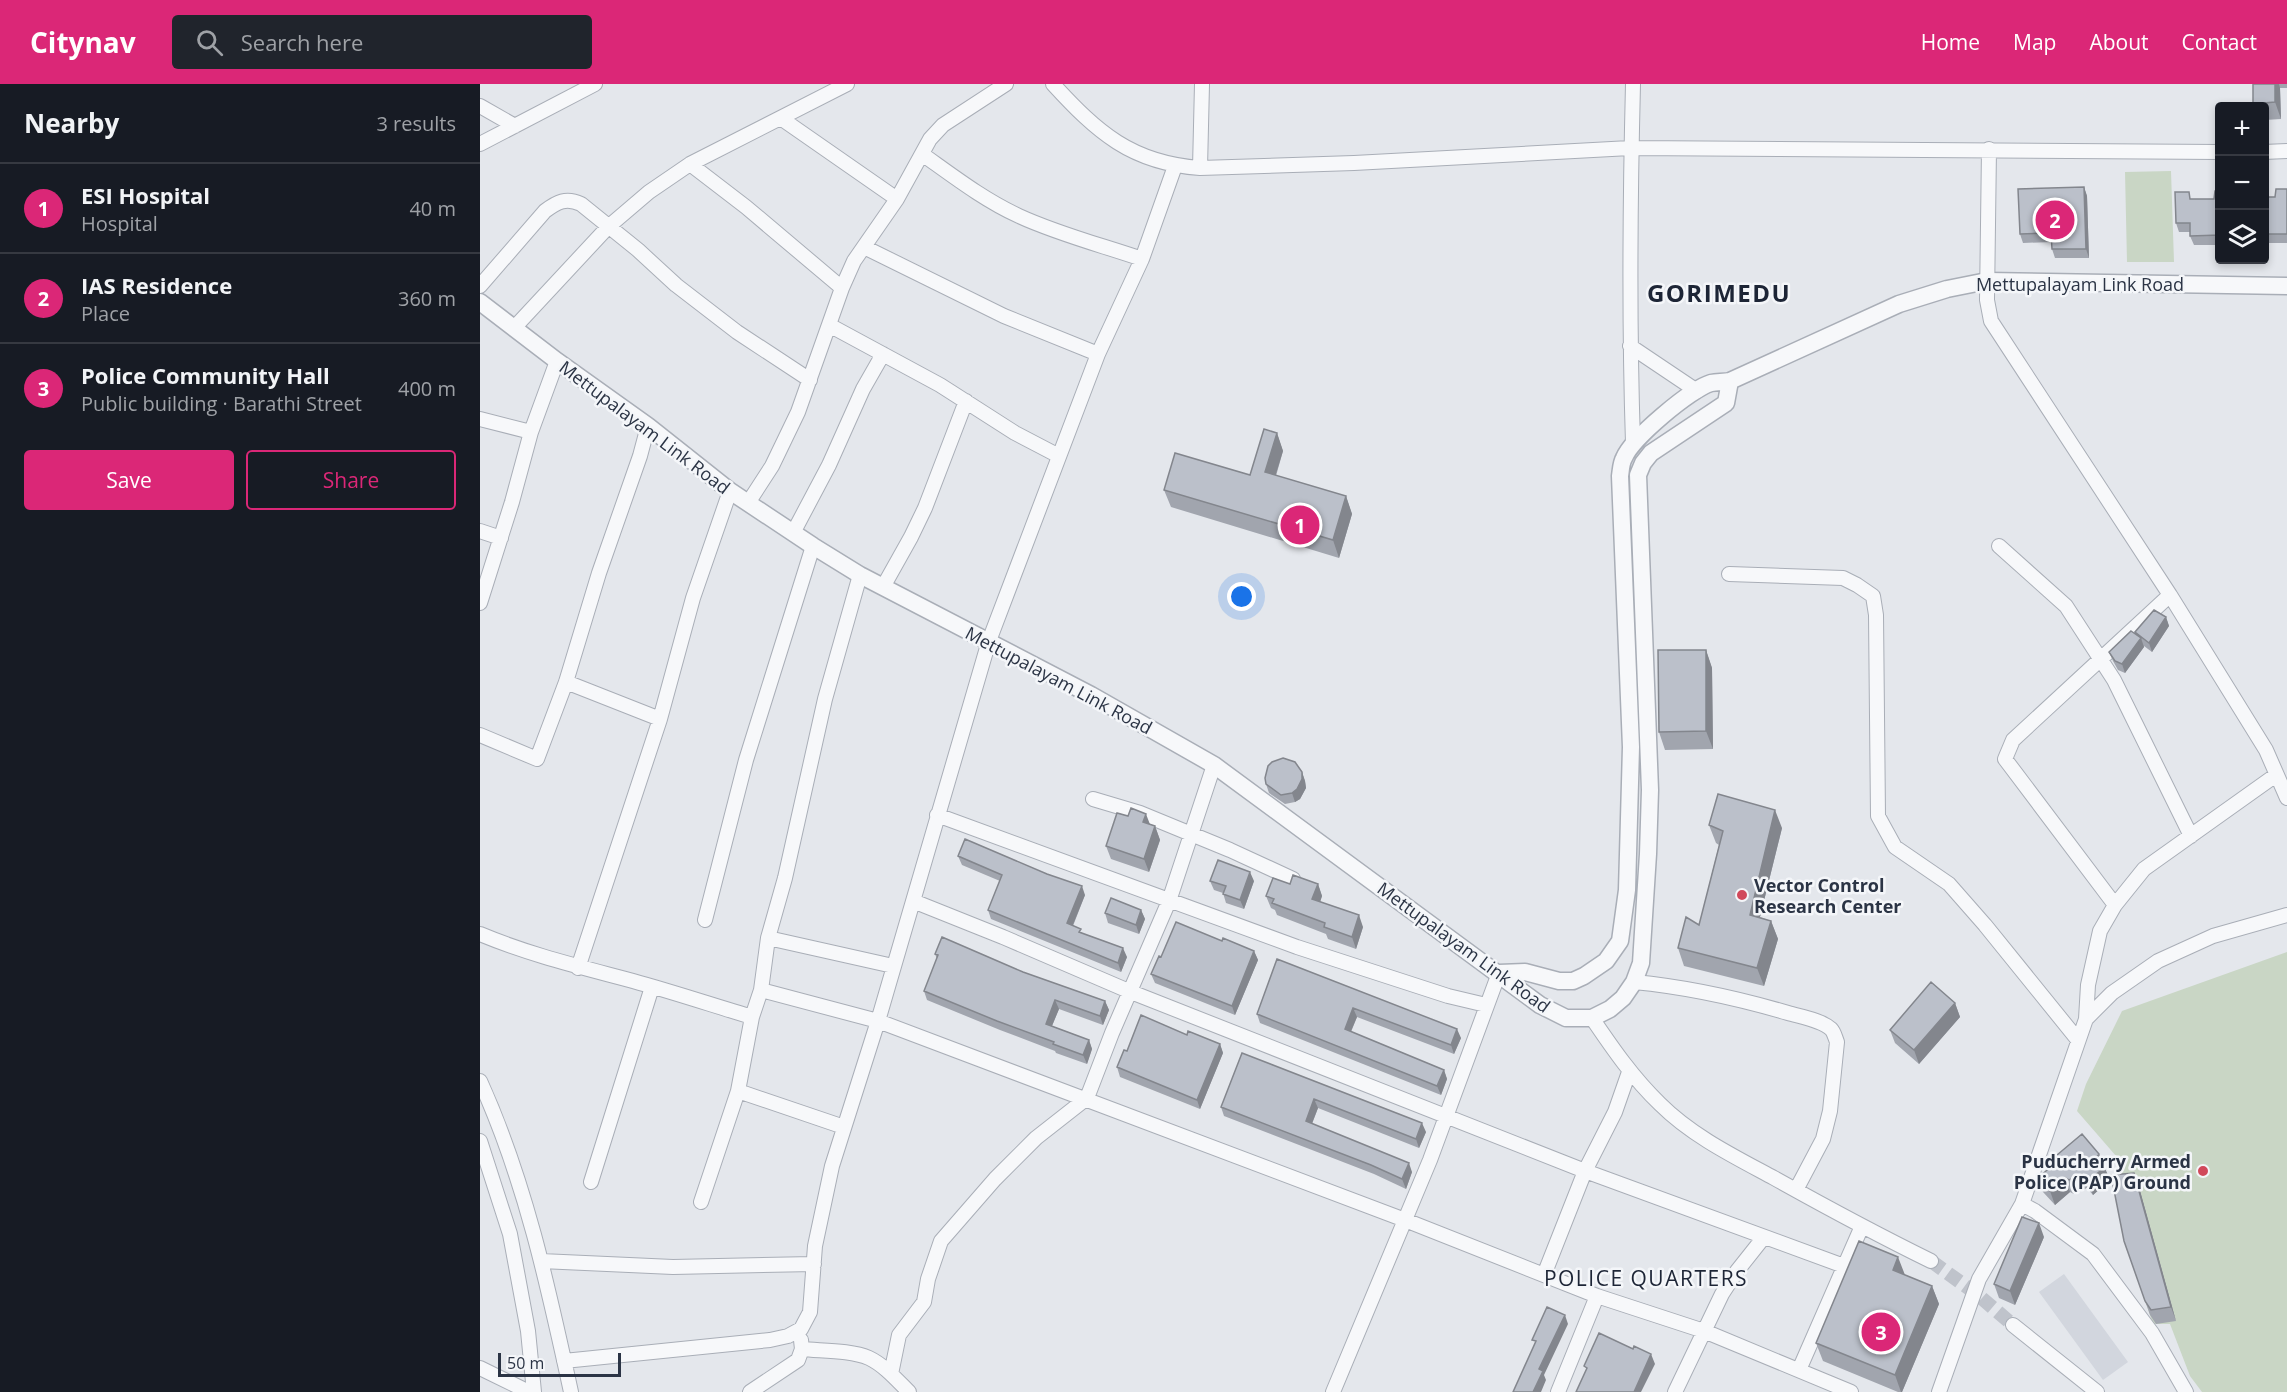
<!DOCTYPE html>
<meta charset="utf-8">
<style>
:root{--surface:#171b24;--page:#20242c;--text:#f1f3f6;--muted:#9ea1a6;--line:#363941;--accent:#db2777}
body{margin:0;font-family:"Open Sans",sans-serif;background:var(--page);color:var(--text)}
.controls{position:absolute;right:18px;top:18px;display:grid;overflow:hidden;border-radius:6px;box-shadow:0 3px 9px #0003}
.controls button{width:54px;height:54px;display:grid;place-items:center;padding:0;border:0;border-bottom:2px solid var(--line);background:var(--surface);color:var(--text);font:30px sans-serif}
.scale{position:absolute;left:18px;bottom:15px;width:123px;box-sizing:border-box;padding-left:6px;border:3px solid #2b3445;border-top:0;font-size:16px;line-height:21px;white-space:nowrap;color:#2b3445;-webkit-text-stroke:4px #f4f6f9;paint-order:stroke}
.you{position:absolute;left:762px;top:513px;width:21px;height:21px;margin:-15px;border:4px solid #fff;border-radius:50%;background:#1a73e8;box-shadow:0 0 0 9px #1a73e833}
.badge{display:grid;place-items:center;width:39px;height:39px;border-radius:50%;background:var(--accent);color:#fff;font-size:20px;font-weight:700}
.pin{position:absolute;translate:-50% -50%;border:3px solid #fff;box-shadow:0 2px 6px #0006}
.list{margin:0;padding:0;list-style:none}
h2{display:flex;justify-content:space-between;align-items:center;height:78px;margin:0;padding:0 24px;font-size:26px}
h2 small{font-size:20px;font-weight:400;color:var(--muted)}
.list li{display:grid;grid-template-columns:39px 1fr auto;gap:18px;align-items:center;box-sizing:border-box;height:90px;padding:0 24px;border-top:2px solid var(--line)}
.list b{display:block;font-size:22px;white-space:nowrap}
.list p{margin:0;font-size:20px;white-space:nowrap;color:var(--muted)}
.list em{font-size:20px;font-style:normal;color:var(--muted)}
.actions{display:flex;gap:12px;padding:18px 24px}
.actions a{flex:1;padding:14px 0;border:2px solid var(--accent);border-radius:6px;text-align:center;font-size:21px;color:var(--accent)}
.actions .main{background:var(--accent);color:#fff}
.icon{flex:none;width:33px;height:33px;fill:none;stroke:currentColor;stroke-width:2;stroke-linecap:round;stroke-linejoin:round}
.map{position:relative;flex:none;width:1807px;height:1308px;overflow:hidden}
header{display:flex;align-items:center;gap:36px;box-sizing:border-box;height:84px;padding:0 30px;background:var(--accent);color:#fff}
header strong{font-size:28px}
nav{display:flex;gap:33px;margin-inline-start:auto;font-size:21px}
.search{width:420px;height:54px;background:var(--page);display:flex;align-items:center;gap:15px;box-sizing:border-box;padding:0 21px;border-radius:6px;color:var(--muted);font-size:22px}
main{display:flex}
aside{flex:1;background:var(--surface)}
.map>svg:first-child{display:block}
.built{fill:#d2d6de}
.garden{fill:#c9d6c5}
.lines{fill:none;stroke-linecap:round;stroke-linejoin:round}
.minor-tunnel{stroke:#bfc3cb;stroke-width:14;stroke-dasharray:14 7;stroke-linecap:butt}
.minor-casing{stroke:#a9aeb7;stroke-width:16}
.tertiary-casing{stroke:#a9aeb7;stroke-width:19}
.minor{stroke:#f7f8fa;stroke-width:14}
.tertiary{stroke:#f7f8fa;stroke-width:16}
.wall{fill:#a1a5ae}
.shaded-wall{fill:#83868d}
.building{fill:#bbc0ca;stroke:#83868d;stroke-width:1.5}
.poi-dot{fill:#d1495b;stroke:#f4f6f9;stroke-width:2}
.labels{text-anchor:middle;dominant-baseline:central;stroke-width:5;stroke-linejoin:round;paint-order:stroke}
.street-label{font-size:18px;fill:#2b3445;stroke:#f4f6f9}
.poi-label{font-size:18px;font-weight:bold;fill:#2b3445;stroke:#f4f6f9;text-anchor:start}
.quarter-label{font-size:21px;letter-spacing:1.5px;fill:#1d2536;stroke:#f4f6f9}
.district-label{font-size:24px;font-weight:bold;letter-spacing:1.5px;fill:#1d2536;stroke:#f4f6f9}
</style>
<header>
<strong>Citynav</strong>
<div class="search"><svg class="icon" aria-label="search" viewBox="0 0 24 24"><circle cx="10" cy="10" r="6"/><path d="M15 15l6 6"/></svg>Search here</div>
<nav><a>Home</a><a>Map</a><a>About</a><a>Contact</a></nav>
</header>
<main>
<aside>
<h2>Nearby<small>3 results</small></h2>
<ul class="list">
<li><span class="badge">1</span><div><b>ESI Hospital</b><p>Hospital</p></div><em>40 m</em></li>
<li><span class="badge">2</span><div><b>IAS Residence</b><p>Place</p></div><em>360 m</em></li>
<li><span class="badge">3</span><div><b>Police Community Hall</b><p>Public building · Barathi Street</p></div><em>400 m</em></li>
</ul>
<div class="actions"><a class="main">Save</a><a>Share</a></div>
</aside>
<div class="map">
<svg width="1807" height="1308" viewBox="0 0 1807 1308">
<rect width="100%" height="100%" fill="#e4e7ec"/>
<path class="built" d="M 1584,1190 L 1648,1278 L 1623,1296 L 1559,1208 Z"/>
<path class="garden" d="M 1691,87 L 1694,178 L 1647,178 L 1645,88 Z
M 1807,868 L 1807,1308 L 1722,1308 L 1710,1292 L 1690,1240 L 1673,1240 L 1645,1157 L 1635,1095 L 1643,1080 L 1597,1027 L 1606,1000 L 1642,927 Z"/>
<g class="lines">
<path class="minor-tunnel" d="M 1451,1177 L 1498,1211 L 1533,1241"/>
<g class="minor-casing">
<path id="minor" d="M 573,0 C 617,48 651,79 720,84 L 874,79 L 1150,64 L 1740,68
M 1153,0 C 1150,120 1149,239 1153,359
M 0,22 L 35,42
M 302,35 L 417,115
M 0,60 L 115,0
M 1509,65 L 1507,216 L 1511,237 L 1690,511 L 1786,666 L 1807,714
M 1784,68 L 1807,67
M 442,70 C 473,92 504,116 539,132 C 578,150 621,161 662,175
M 210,80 L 266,123 L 362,204
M 720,84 L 722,0
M 384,163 L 524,232 L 618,270
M 0,202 L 65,127 C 77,118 86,113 101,120 L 158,166 L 196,201 L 257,248 L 330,296
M 349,241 L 460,301 L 535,349 L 579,372
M 34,244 L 128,143 L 169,108 L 210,80 L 367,0
M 1150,262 L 1217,307
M 0,335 L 51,348
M 268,419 L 292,382 L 318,328 L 362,204 L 374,177 L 417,115 L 450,55 L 463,41 L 526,0
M 0,447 L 21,454
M 313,449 L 349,381 L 383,305 L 403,270
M 1519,462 L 1586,522 L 1634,596 L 1711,752
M 1249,490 L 1363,494 L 1377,501 L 1393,512 L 1396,531 L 1398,732 L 1415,763 L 1469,800 L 1505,841 L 1598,956
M 403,503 L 431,453 L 445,424 L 486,317
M 0,519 L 32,418 L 51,348 L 77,277
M 86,598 L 180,635
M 0,651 L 57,675 L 86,598 L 119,489 L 160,372 L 168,342
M 613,715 L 660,729 L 750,766 L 813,795
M 457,731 L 817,863 L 968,912 L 1006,921
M 433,817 L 523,853 L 651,908 L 1105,1087 L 1364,1182
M 1635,821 L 1525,675 L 1533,656 L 1690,511
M 225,836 L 266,676 L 333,462
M 0,850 C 50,871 101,883 153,897 C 193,908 232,921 272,933
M 288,854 L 413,882
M 98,884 L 180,635 L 213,514 L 250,407
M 1154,898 C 1207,903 1257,914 1308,929 C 1322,933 1341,936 1351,945 C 1354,948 1355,953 1357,958 L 1350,1027 L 1343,1055 L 1316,1106
M 281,906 L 398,937 L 925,1136 L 1117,1212 L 1224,1247 L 1371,1308
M 1112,934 C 1133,965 1153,994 1180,1020 C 1212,1052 1255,1073 1294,1094 C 1346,1123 1398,1151 1451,1177
M 1606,935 L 1608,901 L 1620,847 L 1635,821 L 1664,785 L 1796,691
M 0,997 C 45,1096 68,1202 91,1308
M 258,1007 L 364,1043
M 0,1057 L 30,1150 L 48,1247 L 54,1308
M 111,1098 L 172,903
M 221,1118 L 258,1007 L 272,933 L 281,906 L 288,854 L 305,794 L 345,615 L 380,491
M 1542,1120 L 1555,1127 L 1613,1170 L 1672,1249 L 1706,1308
M 61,1177 L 193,1183 L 334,1180
M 1064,1191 L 1105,1087 L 1135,1028 L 1149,988
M 1533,1241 L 1617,1308
M 322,1265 C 341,1267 371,1266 389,1274 C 404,1281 417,1296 429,1308
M 84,1277 L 290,1256 L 308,1252 L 321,1245 L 330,1228 L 335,1162 L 352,1082 L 398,937 L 509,557 L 618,270 L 662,175 L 695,82
M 0,1284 L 49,1308
M 1319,1286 L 1382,1142
M 411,1290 L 419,1251 L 444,1218 L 448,1195 L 461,1157 L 515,1095 L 556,1054 L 607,1014 L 632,949 L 689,817 L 734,681
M 270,1308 L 318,1276 L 322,1265 L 321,1256
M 853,1308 L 950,1076 L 1019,889
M 1078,1308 L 1117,1212
M 1195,1308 L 1242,1210 L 1257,1187 L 1284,1153
M 1459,1308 L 1499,1195 L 1542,1120 L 1606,935 L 1632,909 L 1678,877 L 1733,852 L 1807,831"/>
</g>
<g class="tertiary-casing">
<path id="tertiary" d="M 0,218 L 77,277 L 168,342 L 250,407 L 333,462 L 380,491 L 611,611 L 734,681 L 1060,921 L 1086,934 L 1112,934 L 1130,925 L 1143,914 L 1154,898 L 1161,879 L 1168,770 L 1170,706 L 1158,391 L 1163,379 L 1171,369 L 1246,319 L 1250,297
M 1019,889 L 1045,888 L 1079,897 L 1093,897 L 1104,892 L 1126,877 L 1140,857 L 1147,806 L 1151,663 L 1140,392 C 1141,386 1141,379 1144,374 C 1152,354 1211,305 1231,299 C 1237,298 1244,298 1250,297 L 1419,220 L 1467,205 L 1507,197 L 1807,202"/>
</g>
<use href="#minor" class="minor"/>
<use href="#tertiary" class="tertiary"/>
</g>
<path class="wall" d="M 1773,0 L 1807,0 L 1807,4 L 1800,4 L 1801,35 L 1785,36 L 1785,22 L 1774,22 L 1773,20 Z
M 1604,103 L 1607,112 L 1609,174 L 1575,174 L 1572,165 L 1572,158 L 1543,159 L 1540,150 Z
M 1807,105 L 1807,159 L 1785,159 L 1785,113 L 1795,113 Z
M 1740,107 L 1740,161 L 1714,161 L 1710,152 L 1710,148 L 1699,148 L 1696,139 L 1712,115 L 1734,115 Z
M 797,349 L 803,367 L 796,392 L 866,412 L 872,430 L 859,474 L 691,423 L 684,406 L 770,391 Z
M 1686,533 L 1689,542 L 1672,568 L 1664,562 L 1664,563 L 1645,589 L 1638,586 L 1633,577 L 1629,568 L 1656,550 L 1655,548 Z
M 1226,566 L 1232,584 L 1233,665 L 1185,666 L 1179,648 Z
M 822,688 L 825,697 L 826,704 L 820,715 L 815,718 L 805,720 L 789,709 L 786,700 Z
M 670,740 L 675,742 L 680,756 L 669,788 L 631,775 L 626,762 Z
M 1229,741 L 1302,744 L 1280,833 L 1291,837 L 1298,855 L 1284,902 L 1204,882 L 1198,864 L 1219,841 L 1239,761 L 1236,759 Z
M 478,772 L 605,811 L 593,842 L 602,849 L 647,873 L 641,888 L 511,835 L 508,826 L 520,797 L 482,781 Z
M 730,797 L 774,797 L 764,825 L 746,819 L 743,809 L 734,806 Z
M 810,800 L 838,800 L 842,812 L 840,818 L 883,843 L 876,865 L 848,855 L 846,850 L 797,831 L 795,826 L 791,824 L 786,812 Z
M 661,826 L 665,835 L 659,850 L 628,839 L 625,829 Z
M 742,857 L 774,867 L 778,876 L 755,931 L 675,899 L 671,890 L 681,873 Z
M 455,870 L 543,888 L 625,917 L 629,926 L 623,941 L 579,925 L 572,942 L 609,956 L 612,965 L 607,980 L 576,969 L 575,967 L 520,946 L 447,916 L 444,907 L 457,875 Z
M 797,875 L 981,954 L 974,970 L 877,933 L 871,948 L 964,986 L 967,995 L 961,1011 L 780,939 L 777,930 Z
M 1475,919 L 1480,933 L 1439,980 L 1415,959 L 1410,946 Z
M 707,951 L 740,960 L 743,969 L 720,1025 L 640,993 L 637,983 Z
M 762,969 L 946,1048 L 939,1064 L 838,1024 L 832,1040 L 932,1088 L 926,1105 L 894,1090 L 744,1032 L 741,1023 Z
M 1571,1076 L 1623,1081 L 1630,1096 L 1613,1111 L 1607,1104 L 1594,1110 L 1590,1108 L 1575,1121 L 1563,1108 L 1558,1094 L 1573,1082 Z
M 1654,1089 L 1659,1103 L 1696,1237 L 1676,1240 L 1670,1231 L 1644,1157 Z
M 1564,1153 L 1535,1221 L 1519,1214 L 1514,1200 Z
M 1425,1191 L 1452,1202 L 1459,1220 L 1422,1308 L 1418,1308 L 1343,1277 L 1336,1259 Z"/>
<path class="shaded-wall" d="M 1795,0 L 1799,0 L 1800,4 L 1801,35 L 1795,18 Z
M 1604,103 L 1607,112 L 1609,174 L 1606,165 Z
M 797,349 L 803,367 L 791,406 L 785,388 Z
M 866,412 L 872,430 L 859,474 L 853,456 Z
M 1686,533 L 1689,542 L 1672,568 L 1669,559 Z
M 1661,554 L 1664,563 L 1645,589 L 1642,580 Z
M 1226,566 L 1232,584 L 1233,665 L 1226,647 Z
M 822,688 L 825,697 L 826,704 L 820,715 L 815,718 L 812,709 Z
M 1295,726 L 1302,744 L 1276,849 L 1270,831 Z
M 666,730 L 671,743 L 663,738 Z
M 675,742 L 680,756 L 669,788 L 664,775 Z
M 770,788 L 774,797 L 764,825 L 760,816 Z
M 838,800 L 842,812 L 837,827 L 832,815 Z
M 602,802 L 605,811 L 590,848 L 587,839 Z
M 661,826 L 665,835 L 659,850 L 656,841 Z
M 879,831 L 883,843 L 876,865 L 872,853 Z
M 1291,837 L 1298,855 L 1284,902 L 1277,884 Z
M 643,864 L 647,873 L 641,888 L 638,879 Z
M 774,867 L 778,876 L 755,931 L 752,922 Z
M 575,916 L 579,925 L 569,949 L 566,940 Z
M 625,917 L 629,926 L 623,941 L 620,932 Z
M 1475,919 L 1480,933 L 1439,980 L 1434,966 Z
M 873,924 L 877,933 L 868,954 L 865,945 Z
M 977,945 L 981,954 L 974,970 L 971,961 Z
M 609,956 L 612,965 L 607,980 L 603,971 Z
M 740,960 L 743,969 L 720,1025 L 717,1016 Z
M 964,986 L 967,995 L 961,1011 L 957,1002 Z
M 834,1015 L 838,1024 L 829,1047 L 826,1037 Z
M 942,1039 L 946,1048 L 939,1064 L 936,1055 Z
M 1619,1070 L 1630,1096 L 1613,1111 L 1608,1097 L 1617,1073 Z
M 929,1079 L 932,1088 L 926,1105 L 922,1095 Z
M 1654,1089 L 1659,1103 L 1696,1237 L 1691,1223 Z
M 1585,1094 L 1590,1108 L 1575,1121 L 1570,1107 Z
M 1559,1139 L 1564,1153 L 1535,1221 L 1530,1207 Z
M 1418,1173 L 1425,1191 L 1413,1186 Z
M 1452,1202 L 1459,1220 L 1422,1308 L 1421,1308 L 1415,1291 Z
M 1085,1231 L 1088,1240 L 1064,1291 L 1066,1296 L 1061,1308 L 1053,1308 L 1059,1285 Z
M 1171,1270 L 1175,1280 L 1161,1308 L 1154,1308 Z"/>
<path class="building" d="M 1773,0 L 1795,0 L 1795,18 L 1773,20 Z
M 1604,103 L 1606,165 L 1572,165 L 1571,149 L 1540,150 L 1538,105 Z
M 1796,105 L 1807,105 L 1807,150 L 1785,150 L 1785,113 L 1795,113 Z
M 1735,107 L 1740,107 L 1740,151 L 1710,152 L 1710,139 L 1696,139 L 1695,108 L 1709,108 L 1710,115 L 1734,115 Z
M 784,345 L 797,349 L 785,388 L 866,412 L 853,456 L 684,406 L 695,369 L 770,391 Z
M 1674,526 L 1686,533 L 1669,559 L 1655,548 Z
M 1651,547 L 1661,554 L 1642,580 L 1635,577 L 1629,568 Z
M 1178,566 L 1226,566 L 1226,647 L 1179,648 Z
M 803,674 L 815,678 L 822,688 L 822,695 L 817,705 L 812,709 L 801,711 L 786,700 L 785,694 L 788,682 L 792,678 Z
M 1238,710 L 1295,726 L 1270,831 L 1291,837 L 1277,884 L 1198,864 L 1206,833 L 1219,841 L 1243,747 L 1229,741 Z
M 651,724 L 666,730 L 663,738 L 675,742 L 664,775 L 626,762 L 637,729 L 648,732 Z
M 485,755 L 567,790 L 602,802 L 587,839 L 601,845 L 599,848 L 643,864 L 638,879 L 508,826 L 522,791 L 478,772 Z
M 738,776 L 770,788 L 760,816 L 743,810 L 746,802 L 730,797 Z
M 813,791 L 838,800 L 832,815 L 879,831 L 872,853 L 844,843 L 845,839 L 792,819 L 794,815 L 786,812 L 793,794 L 810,800 Z
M 631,814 L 661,826 L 656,841 L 625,829 Z
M 696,838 L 742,857 L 743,854 L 774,867 L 752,922 L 671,890 L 679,872 L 681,873 Z
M 462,853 L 543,888 L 625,917 L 620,932 L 575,916 L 566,940 L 609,956 L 603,971 L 573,960 L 574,958 L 517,937 L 444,907 L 458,871 L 455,870 Z
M 797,875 L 977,945 L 971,961 L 873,924 L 865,945 L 964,986 L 957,1002 L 777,930 Z
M 1451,898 L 1475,919 L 1434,966 L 1410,946 Z
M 661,931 L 707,951 L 708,947 L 740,960 L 717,1016 L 637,983 L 644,966 L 647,967 Z
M 762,969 L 942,1039 L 936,1055 L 834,1015 L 826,1037 L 929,1079 L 922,1095 L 891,1081 L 741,1023 Z
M 1602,1050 L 1619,1070 L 1617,1073 L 1625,1083 L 1608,1097 L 1602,1090 L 1589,1096 L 1585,1094 L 1570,1107 L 1558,1094 L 1574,1080 L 1571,1076 Z
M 1654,1089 L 1691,1223 L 1671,1226 L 1665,1217 L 1644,1157 L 1631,1091 Z
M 1542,1133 L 1559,1139 L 1530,1207 L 1514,1200 Z
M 1379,1157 L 1418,1173 L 1413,1186 L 1452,1202 L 1415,1291 L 1336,1259 Z
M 1067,1223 L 1085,1231 L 1059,1285 L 1063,1287 L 1053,1308 L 1033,1308 L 1056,1257 L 1052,1256 Z
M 1119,1249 L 1153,1265 L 1154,1262 L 1171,1270 L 1154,1308 L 1096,1308 L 1107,1284 L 1104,1282 Z"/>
<g class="poi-dot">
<circle cx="1262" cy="811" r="6"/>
<circle cx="1723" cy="1087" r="6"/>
</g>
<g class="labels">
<g class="street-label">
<text x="1600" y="200">Mettupalayam Link Road</text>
<text transform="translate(165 343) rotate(37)">Mettupalayam Link Road</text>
<text transform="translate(579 596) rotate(28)">Mettupalayam Link Road</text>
<text transform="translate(984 863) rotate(36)">Mettupalayam Link Road</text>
</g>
<g class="poi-label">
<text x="1274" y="801">Vector Control<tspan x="1274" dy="21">Research Center</tspan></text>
<text x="1711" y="1077" text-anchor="end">Puducherry Armed<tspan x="1711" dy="21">Police (PAP) Ground</tspan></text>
</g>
<g class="quarter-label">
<text x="1166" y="1194">POLICE QUARTERS</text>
</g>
<g class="district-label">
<text x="1239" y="208">GORIMEDU</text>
</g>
</g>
</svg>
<div class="controls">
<button>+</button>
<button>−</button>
<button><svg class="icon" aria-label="layers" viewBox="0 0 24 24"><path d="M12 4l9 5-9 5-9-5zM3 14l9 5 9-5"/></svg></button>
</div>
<div class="scale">50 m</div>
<div class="you"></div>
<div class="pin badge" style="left:820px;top:441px">1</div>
<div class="pin badge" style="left:1575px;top:136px">2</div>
<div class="pin badge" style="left:1401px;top:1248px">3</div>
</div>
</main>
